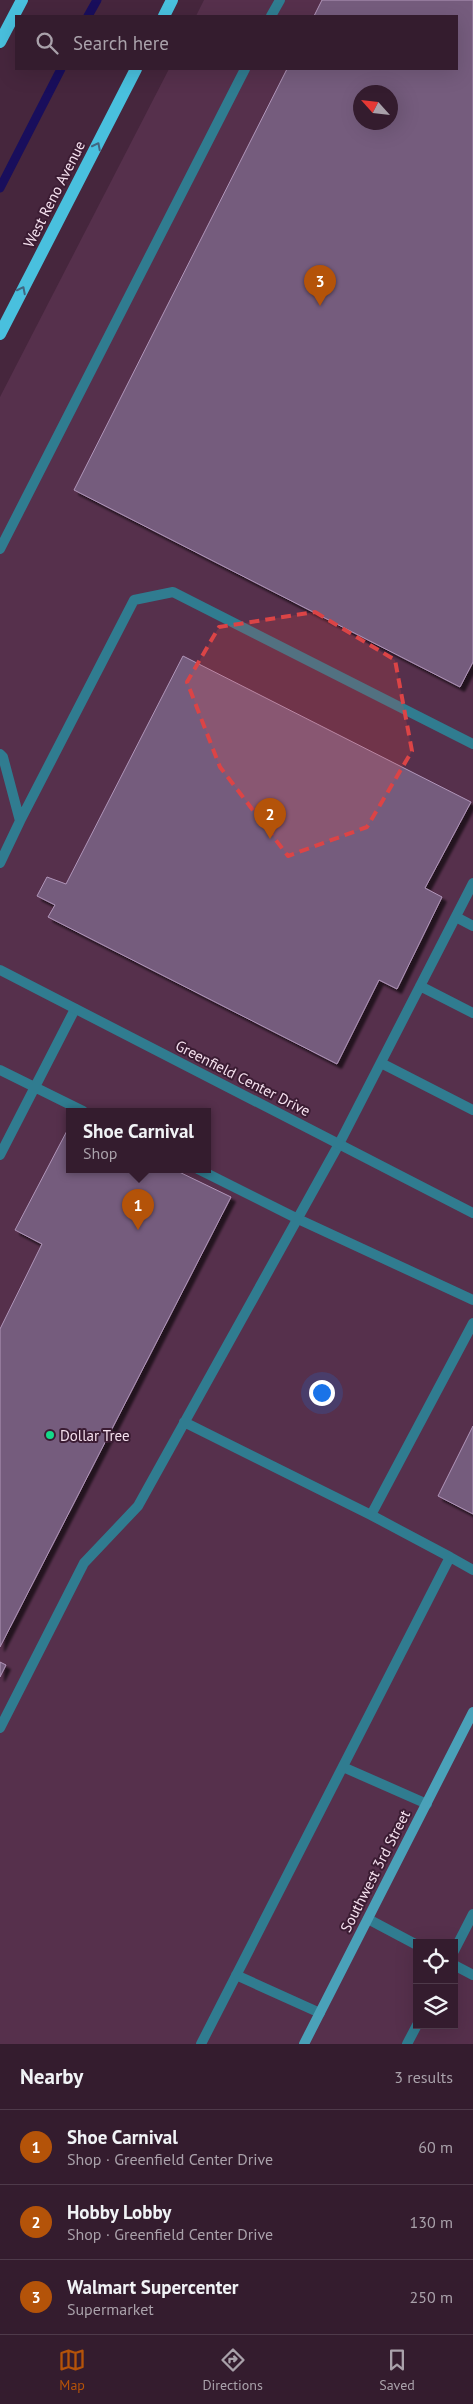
<!DOCTYPE html>
<meta charset="utf-8">
<style>
:root{--surface:#341c2e;--page:#3f293a;--text:#f1f3f6;--muted:#a9a1aa;--line:#4e3a4a;--accent:#b45309}
body{margin:0;font-family:"PT Sans",sans-serif;background:var(--page);color:var(--text)}
.controls{position:absolute;right:15px;bottom:15px;display:grid;overflow:hidden;border-radius:0px;box-shadow:0 5px 20px #0002}
.controls button{width:45px;height:45px;display:grid;place-items:center;padding:0;border:0;border-bottom:1px solid var(--line);background:var(--surface);color:var(--text);font:25px sans-serif}
.compass{position:absolute;left:353px;top:85px;width:45px;height:45px;border-radius:50%;background:var(--surface);box-shadow:0 5px 20px #0002;rotate:297deg}
.you{position:absolute;left:321px;top:1392px;width:18px;height:18px;margin:-12px;border:4px solid #fff;border-radius:50%;background:#1a73e8;box-shadow:0 0 0 8px #1a73e833}
.badge{display:grid;place-items:center;width:32px;height:32px;border-radius:50%;background:var(--accent);color:#fff;font-size:16px;font-weight:700}
.pin{position:absolute;translate:-50% -41px;filter:drop-shadow(0 1px 2px #0008)}
.pin::after{content:'';position:absolute;top:26px;width:18px;height:15px;background:inherit;clip-path:polygon(0 0,100% 0,50% 100%)}
.popup{position:absolute;left:66px;top:1108px;width:145px;height:65px;box-sizing:border-box;display:grid;place-content:center;border-radius:0px;background:var(--surface);filter:drop-shadow(0 1px 4px #0005);font-size:16px;white-space:nowrap;color:var(--muted)}
.popup b{font-size:19px;color:var(--text)}
.popup::after{content:'';position:absolute;left:50%;top:100%;margin-left:-10px;border:10px solid transparent;border-top-color:var(--surface)}
.list{margin:0;padding:0;list-style:none}
h2{display:flex;justify-content:space-between;align-items:center;height:65px;margin:0;padding:0 20px;font-size:21px}
h2 small{font-size:16px;font-weight:400;color:var(--muted)}
.list li{display:grid;grid-template-columns:32px 1fr auto;gap:15px;align-items:center;box-sizing:border-box;height:75px;padding:0 20px;border-top:1px solid var(--line)}
.list b{display:block;font-size:19px;white-space:nowrap}
.list p{margin:0;font-size:16px;white-space:nowrap;color:var(--muted)}
.list em{font-size:16px;font-style:normal;color:var(--muted)}
.icon{flex:none;width:28px;height:28px;fill:none;stroke:currentColor;stroke-width:2;stroke-linecap:round;stroke-linejoin:round}
.map{position:relative;flex:none;width:473px;height:2044px;overflow:hidden}
.search{position:absolute;background:var(--surface);box-shadow:0 5px 20px #0002;left:15px;right:15px;top:15px;height:55px;display:flex;align-items:center;gap:12px;box-sizing:border-box;padding:0 18px;border-radius:0px;color:var(--muted);font-size:19px}
.sheet{height:290px;background:var(--surface)}
nav{display:flex;justify-content:space-around;align-items:center;box-sizing:border-box;height:70px;border-top:1px solid var(--line);background:var(--surface);font-size:14px;color:var(--muted)}
nav a{display:grid;justify-items:center;gap:2px}
nav .on{color:var(--accent)}
.map>svg:first-child{display:block}
.built{fill:#56304c;fill-rule:evenodd}
.lines{fill:none;stroke-linecap:round;stroke-linejoin:round}
.stream{stroke:#190e5c;stroke-width:9}
.building{fill:#755c7d;stroke:#b196ba;fill-rule:evenodd;filter:url(#shadow)}
.service{stroke:#307c90;stroke-width:10}
.minor{stroke:#307c90;stroke-width:10}
.secondary{stroke:#4aa1b9;stroke-width:10}
.primary{stroke:#49c0de;stroke-width:12}
.oneway{stroke:#416680}
.marked{fill:#db4446;fill-opacity:0.2;stroke:#db4446;stroke-width:4;stroke-dasharray:10 6;stroke-linejoin:round}
.poi-dot{fill:#14d989;stroke:#3b1c33;stroke-width:2}
.labels{text-anchor:middle;dominant-baseline:central;stroke-width:4;stroke-linejoin:round;paint-order:stroke}
.street-label{font-size:15px;fill:#f6e1ef;stroke:#3b1c33}
.poi-label{font-size:15px;fill:#f6e1ef;stroke:#3b1c33;text-anchor:start}
</style>
<div class="map">
<svg width="473" height="2044" viewBox="0 0 473 2044">
<defs>
<filter id="shadow"><feDropShadow dx="4.5" dy="4.5" stdDeviation="1" flood-color="#0009"/></filter>
</defs>
<rect width="100%" height="100%" fill="#46263d"/>
<path class="built" d="M 204,0 L 473,0 L 473,2044 L 0,2044 L 0,397 L 169,69 L 457,69 L 457,16 L 196,16 ZM 360,92 L 390,92 L 390,122 L 360,122 ZM 69,1111 L 207,1111 L 207,1169 L 69,1169 ZM 417,1943 L 454,1943 L 454,2025 L 417,2025 Z"/>
<g class="lines">
<path class="stream" d="M 88,16 L 97,0
M 0,188 L 61,69"/>
</g>
<path class="building" d="M 322,0 L 473,0 L 473,662 L 460,687 L 74,490 L 287,69 L 457,69 L 457,16 L 314,16 ZM 360,92 L 390,92 L 390,122 L 360,122 Z
M 183,656 L 471,802 L 425,888 L 442,897 L 397,989 L 379,980 L 337,1064 L 48,917 L 55,905 L 37,896 L 47,877 L 66,884 Z
M 69,1127 L 69,1169 L 173,1169 L 231,1197 L 0,1647 L 0,1329 L 42,1244 L 15,1230 Z
M 473,1426 L 473,1514 L 438,1496 Z
M 0,1662 L 6,1665 L 0,1677 Z"/>
<g class="lines">
<path class="service" d="M 271,16 L 280,0
M 0,549 L 245,69
M 0,754 L 3,757 L 20,821 L 0,863
M 20,821 L 134,600 L 173,592 L 473,744
M 456,917 L 473,926
M 420,986 L 473,1013
M 381,1063 L 473,1110
M 0,1070 L 83,1111
M 0,1155 L 75,1009
M 198,1169 L 298,1219 L 473,1300
M 184,1422 L 371,1515
M 450,1557 L 473,1570
M 0,1728 L 84,1563 L 138,1506 L 339,1144 L 473,883
M 343,1767 L 427,1804
M 368,1919 L 417,1945
M 454,1951 L 473,1914
M 454,1965 L 473,1975
M 236,1975 L 320,2013
M 201,2044 L 450,1557 L 371,1515 L 473,1323
M 407,2044 L 417,2025"/>
<path class="minor" d="M 0,970 L 473,1213"/>
<path class="secondary" d="M 304,2044 L 473,1712"/>
<path class="primary" d="M 164,16 L 172,0
M 0,42 L 22,0
M 0,334 L 136,69"/>
</g>
<defs><path id="oneway-chevron" d="M-2-3.5L2.5 0L-2 3.5" fill="none" stroke-width="1.6" stroke-linecap="round" stroke-linejoin="round" transform="scale(1.25)"/></defs>
<g class="oneway">
<use href="#oneway-chevron" transform="translate(97 146) rotate(-63)"/>
<use href="#oneway-chevron" transform="translate(22 290) rotate(-63)"/>
</g>
<path class="marked" d="M 315,612 L 395,660 L 412,751 L 367,827 L 288,856 L 220,767 L 187,682 L 219,627 Z"/>
<circle class="poi-dot" cx="50" cy="1435" r="5"/>
<g class="labels">
<g class="street-label">
<text transform="translate(54 194) rotate(-63)">West Reno Avenue</text>
<text transform="translate(243 1078) rotate(27)">Greenfield Center Drive</text>
<text transform="translate(375 1871) rotate(-63)">Southwest 3rd Street</text>
</g>
<g class="poi-label">
<text x="60" y="1435">Dollar Tree</text>
</g>
</g>
</svg>
<div class="controls">
<button><svg class="icon" aria-label="locate" viewBox="0 0 24 24"><circle cx="12" cy="12" r="6"/><path d="M12 2v4M12 18v4M2 12h4M18 12h4"/></svg></button>
<button><svg class="icon" aria-label="layers" viewBox="0 0 24 24"><path d="M12 4l9 5-9 5-9-5zM3 14l9 5 9-5"/></svg></button>
</div>
<svg class="compass" viewBox="-18 -18 36 36"><path d="M0-13l5 13h-10z" fill="#e53935"/><path d="M0 13l5-13h-10z" fill="#a9a1aa"/></svg>
<div class="you"></div>
<div class="pin badge" style="left:138px;top:1230px">1</div>
<div class="popup"><b>Shoe Carnival</b>Shop</div>
<div class="pin badge" style="left:270px;top:839px">2</div>
<div class="pin badge" style="left:320px;top:306px">3</div>
<div class="search"><svg class="icon" aria-label="search" viewBox="0 0 24 24"><circle cx="10" cy="10" r="6"/><path d="M15 15l6 6"/></svg>Search here</div>
</div>
<section class="sheet">
<h2>Nearby<small>3 results</small></h2>
<ul class="list">
<li><span class="badge">1</span><div><b>Shoe Carnival</b><p>Shop · Greenfield Center Drive</p></div><em>60 m</em></li>
<li><span class="badge">2</span><div><b>Hobby Lobby</b><p>Shop · Greenfield Center Drive</p></div><em>130 m</em></li>
<li><span class="badge">3</span><div><b>Walmart Supercenter</b><p>Supermarket</p></div><em>250 m</em></li>
</ul>
</section>
<nav>
<a class="on"><svg class="icon" aria-label="map" viewBox="0 0 24 24"><path d="M3 6l6-2 6 2 6-2v14l-6 2-6-2-6 2zM9 4v14M15 6v14"/></svg>Map</a>
<a><svg class="icon" aria-label="directions" viewBox="0 0 24 24"><path d="M12 3l9 9-9 9-9-9zM9 14v-3h6M13 9l2 2-2 2"/></svg>Directions</a>
<a><svg class="icon" aria-label="saved" viewBox="0 0 24 24"><path d="M7 4h10v16l-5-4-5 4z"/></svg>Saved</a>
</nav>
